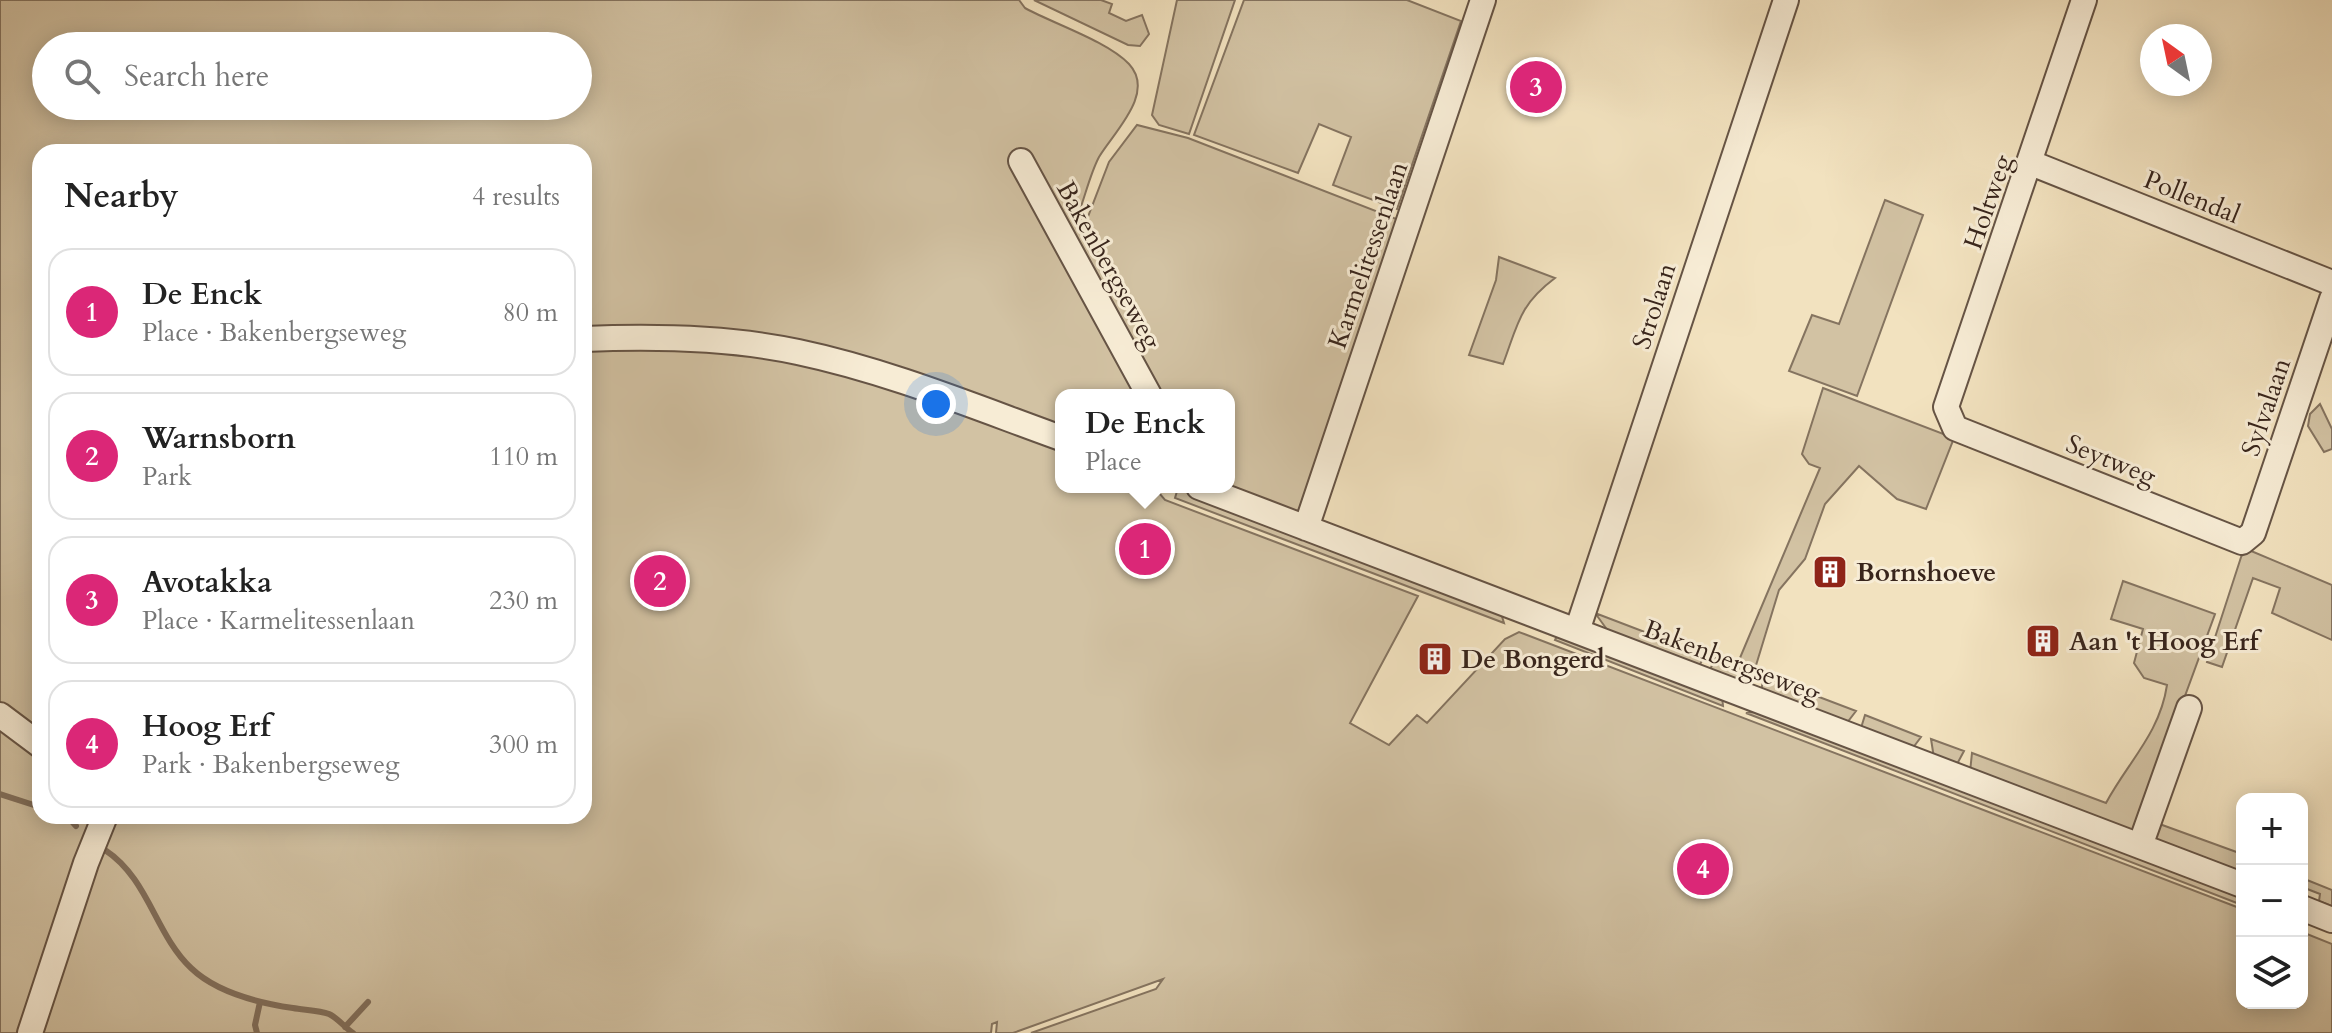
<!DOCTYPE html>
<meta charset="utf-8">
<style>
:root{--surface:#fff;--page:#f6f6f6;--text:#222;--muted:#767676;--line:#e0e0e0;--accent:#db2777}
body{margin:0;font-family:Cardo,serif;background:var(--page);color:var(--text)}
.controls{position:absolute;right:24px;bottom:24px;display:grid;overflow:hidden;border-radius:16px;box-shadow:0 4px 20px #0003}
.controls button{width:72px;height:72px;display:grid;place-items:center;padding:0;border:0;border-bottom:2px solid var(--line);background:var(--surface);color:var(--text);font:40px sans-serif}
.compass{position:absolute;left:2140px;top:24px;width:72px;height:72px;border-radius:50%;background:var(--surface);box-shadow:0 4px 20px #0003;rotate:327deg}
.you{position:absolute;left:936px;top:404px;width:28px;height:28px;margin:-20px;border:6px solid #fff;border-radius:50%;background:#1a73e8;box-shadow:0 0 0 12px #1a73e833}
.badge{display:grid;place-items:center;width:52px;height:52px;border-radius:50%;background:var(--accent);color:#fff;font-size:26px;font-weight:700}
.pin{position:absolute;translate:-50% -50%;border:4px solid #fff;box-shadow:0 2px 8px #0006}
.popup{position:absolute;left:1055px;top:389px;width:180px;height:104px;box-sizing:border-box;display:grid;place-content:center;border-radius:16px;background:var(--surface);filter:drop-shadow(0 2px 6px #0005);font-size:26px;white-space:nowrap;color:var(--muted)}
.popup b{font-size:30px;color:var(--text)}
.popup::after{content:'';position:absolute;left:50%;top:100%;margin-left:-16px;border:16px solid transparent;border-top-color:var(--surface)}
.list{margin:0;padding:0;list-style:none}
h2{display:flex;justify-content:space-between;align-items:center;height:104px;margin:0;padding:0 32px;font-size:34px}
h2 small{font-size:26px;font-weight:400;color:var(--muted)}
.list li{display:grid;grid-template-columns:52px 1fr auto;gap:24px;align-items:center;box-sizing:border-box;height:128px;margin:0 16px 16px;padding:0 16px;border:2px solid var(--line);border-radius:24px}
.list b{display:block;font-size:30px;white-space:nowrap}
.list p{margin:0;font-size:26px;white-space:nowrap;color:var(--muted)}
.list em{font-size:26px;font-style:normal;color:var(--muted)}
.icon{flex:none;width:44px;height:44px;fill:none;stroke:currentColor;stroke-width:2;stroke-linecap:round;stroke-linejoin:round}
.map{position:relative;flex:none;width:2332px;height:1033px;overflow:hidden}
.search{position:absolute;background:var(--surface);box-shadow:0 4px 20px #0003;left:32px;top:32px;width:560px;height:88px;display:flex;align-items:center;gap:20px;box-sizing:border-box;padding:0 28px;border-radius:44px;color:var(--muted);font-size:30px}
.panel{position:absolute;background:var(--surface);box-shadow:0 4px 20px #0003;left:32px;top:144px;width:560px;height:680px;border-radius:24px}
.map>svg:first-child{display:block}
.green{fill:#d2c2a3;stroke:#857460;stroke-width:2;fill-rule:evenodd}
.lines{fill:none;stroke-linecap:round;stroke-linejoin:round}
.stream{stroke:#82705d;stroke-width:6}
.minor-casing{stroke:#665445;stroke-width:28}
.minor{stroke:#f7ecd5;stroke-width:24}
.labels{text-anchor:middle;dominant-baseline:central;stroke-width:6;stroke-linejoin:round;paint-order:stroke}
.street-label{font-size:26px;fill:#38251c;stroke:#f7ecd5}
.poi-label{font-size:26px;font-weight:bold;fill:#38251c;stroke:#f7ecd5;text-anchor:start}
</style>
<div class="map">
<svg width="2332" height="1033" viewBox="0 0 2332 1033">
<rect width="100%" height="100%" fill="#f2e2bf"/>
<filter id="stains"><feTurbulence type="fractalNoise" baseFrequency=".0025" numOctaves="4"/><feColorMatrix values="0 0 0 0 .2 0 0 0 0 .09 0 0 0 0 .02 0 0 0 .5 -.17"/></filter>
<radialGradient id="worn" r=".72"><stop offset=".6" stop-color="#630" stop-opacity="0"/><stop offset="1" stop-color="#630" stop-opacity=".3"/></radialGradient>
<path class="green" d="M 0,0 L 1019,0 L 1025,8 C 1054,24 1107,41 1129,64 C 1156,93 1114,132 1099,157 C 1090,174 1085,197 1078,215 L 1084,227 L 1109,162 L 1137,125 L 1188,138 L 1399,220 L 1303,509 L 1297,517 L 1229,487 L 1229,395 L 1061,395 L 1061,487 L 1104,487 L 1113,491 L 1117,487 L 1154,487 L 1165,500 L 1418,596 L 1350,723 L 1389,745 L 1417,715 L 1427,723 L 1505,639 L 1519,632 L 2242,909 L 2242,1003 L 2302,1003 L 2302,932 L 2332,944 L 2332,1033 L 1031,1033 L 1156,989 L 1163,979 L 1013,1033 L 996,1033 L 997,1022 L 992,1024 L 991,1033 L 0,1033 ZM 46,46 L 578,46 L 578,106 L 46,106 ZM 40,152 L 584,152 L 584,816 L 40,816 Z
M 1034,0 L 1101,0 L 1112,4 L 1109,13 L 1126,21 L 1142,15 L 1149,34 L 1140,46 L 1128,45 Z
M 1177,0 L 1235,0 L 1189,134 L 1159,125 L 1152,115 Z
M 1244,0 L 1407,0 L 1461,21 L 1397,209 L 1333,185 L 1351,137 L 1319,124 L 1298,173 L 1194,135 Z
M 1885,200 L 1923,215 L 1857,396 L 1789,371 L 1812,315 L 1839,324 Z
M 1499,257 L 1555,278 C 1519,305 1518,324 1503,364 L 1469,355 L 1496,280 Z
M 1823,388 L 1954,438 L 1926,509 L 1897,499 L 1859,466 L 1825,504 L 1805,559 L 1779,590 L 1750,685 L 1710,670 L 1715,658 L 1737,665 L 1820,468 L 1809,464 L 1802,454 Z
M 2320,404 L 2332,429 L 2332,449 L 2324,452 L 2308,426 L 2310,414 Z
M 1178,488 L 1500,610 L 1504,623 L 1175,498 Z
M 2244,548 L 2332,585 L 2332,640 L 2272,613 L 2280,588 L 2253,578 L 2222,667 L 2207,662 Z
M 2123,581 L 2215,614 L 2134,835 L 1970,772 L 1972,753 L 2106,803 C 2128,762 2160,733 2167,685 L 2144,678 L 2134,663 L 2143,629 L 2111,619 Z
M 1595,613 L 1705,655 L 1698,668 L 1611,635 Z
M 1559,632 L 1722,696 L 1723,706 L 1555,640 Z
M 1764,676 L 1856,711 L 1846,724 L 1761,691 Z
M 1763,711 L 2242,894 L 2242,905 L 1746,713 Z
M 1865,715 L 1921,737 L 1912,749 L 1861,728 Z
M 1931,739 L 1964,751 L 1956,766 L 1934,758 Z
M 2154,822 L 2242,854 L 2242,876 L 2150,841 Z
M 2302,878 L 2332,890 L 2332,910 L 2332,906 L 2319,901 L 2320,894 L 2302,887 Z"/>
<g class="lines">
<path class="stream" d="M 0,794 L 40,807
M 67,816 L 76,826
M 105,850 C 149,879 155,934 191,968 C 217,993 259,1003 293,1008 C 303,1010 319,1010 329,1014 C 338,1018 345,1028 353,1033
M 345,1027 L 368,1002
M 257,1033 L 255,1025 L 260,1002"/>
<g class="minor-casing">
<path id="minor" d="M 2084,0 L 1946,407 L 1955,428 L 2242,542 L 2253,533 L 2332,299
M 1021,161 L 1149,395
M 2031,163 L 2332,283
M 584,339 C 655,336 729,337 798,352 C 888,371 975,407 1061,438
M 1199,487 L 2242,885
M 1306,528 L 1483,0
M 1577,631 L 1786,0
M 0,715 L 40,745
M 2140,846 L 2189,708
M 2302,908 L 2332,920
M 30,1033 L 86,863 L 105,816"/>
</g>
<use href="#minor" class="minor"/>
</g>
<defs>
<g id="building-square" transform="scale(1.8)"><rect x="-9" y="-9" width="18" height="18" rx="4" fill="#8f2418" stroke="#f7ecd5"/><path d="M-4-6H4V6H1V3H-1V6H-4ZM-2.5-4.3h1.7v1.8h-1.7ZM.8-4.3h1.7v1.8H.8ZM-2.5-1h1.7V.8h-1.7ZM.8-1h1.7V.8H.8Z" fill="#fff"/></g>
</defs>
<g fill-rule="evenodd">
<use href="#building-square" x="1830" y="572"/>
<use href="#building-square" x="2043" y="641"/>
<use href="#building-square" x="1435" y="659"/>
</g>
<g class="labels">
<g class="street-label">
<text transform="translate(2192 197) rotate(22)">Pollendal</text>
<text transform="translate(1988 202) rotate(-71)">Holtweg</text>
<text transform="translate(1368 255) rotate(-71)">Karmelitessenlaan</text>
<text transform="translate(1109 265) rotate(61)">Bakenbergseweg</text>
<text transform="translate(1654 306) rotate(-72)">Strolaan</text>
<text transform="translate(2266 407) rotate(-71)">Sylvalaan</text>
<text transform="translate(2111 460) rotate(22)">Seytweg</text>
<text transform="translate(1732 661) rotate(21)">Bakenbergseweg</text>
</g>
<g class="poi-label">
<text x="1856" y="572">Bornshoeve</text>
<text x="2069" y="641">Aan 't Hoog Erf</text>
<text x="1461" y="659">De Bongerd</text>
</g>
</g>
<rect width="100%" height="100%" filter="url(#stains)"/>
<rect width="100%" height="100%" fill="url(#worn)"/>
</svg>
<div class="controls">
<button>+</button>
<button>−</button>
<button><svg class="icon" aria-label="layers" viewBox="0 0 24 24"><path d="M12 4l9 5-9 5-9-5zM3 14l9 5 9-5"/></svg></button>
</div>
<svg class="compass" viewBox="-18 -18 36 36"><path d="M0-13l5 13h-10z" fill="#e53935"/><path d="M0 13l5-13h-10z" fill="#767676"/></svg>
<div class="you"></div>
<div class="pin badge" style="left:1145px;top:549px">1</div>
<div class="popup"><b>De Enck</b>Place</div>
<div class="pin badge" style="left:660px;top:581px">2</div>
<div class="pin badge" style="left:1536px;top:87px">3</div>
<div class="pin badge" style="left:1703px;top:869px">4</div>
<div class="search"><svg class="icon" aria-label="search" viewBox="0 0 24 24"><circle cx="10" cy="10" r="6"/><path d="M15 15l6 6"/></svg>Search here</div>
<section class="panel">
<h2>Nearby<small>4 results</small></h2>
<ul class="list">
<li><span class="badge">1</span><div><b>De Enck</b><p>Place · Bakenbergseweg</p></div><em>80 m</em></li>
<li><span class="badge">2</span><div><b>Warnsborn</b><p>Park</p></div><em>110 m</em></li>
<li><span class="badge">3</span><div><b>Avotakka</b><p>Place · Karmelitessenlaan</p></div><em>230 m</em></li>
<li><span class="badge">4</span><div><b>Hoog Erf</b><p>Park · Bakenbergseweg</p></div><em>300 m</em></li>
</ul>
</section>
</div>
